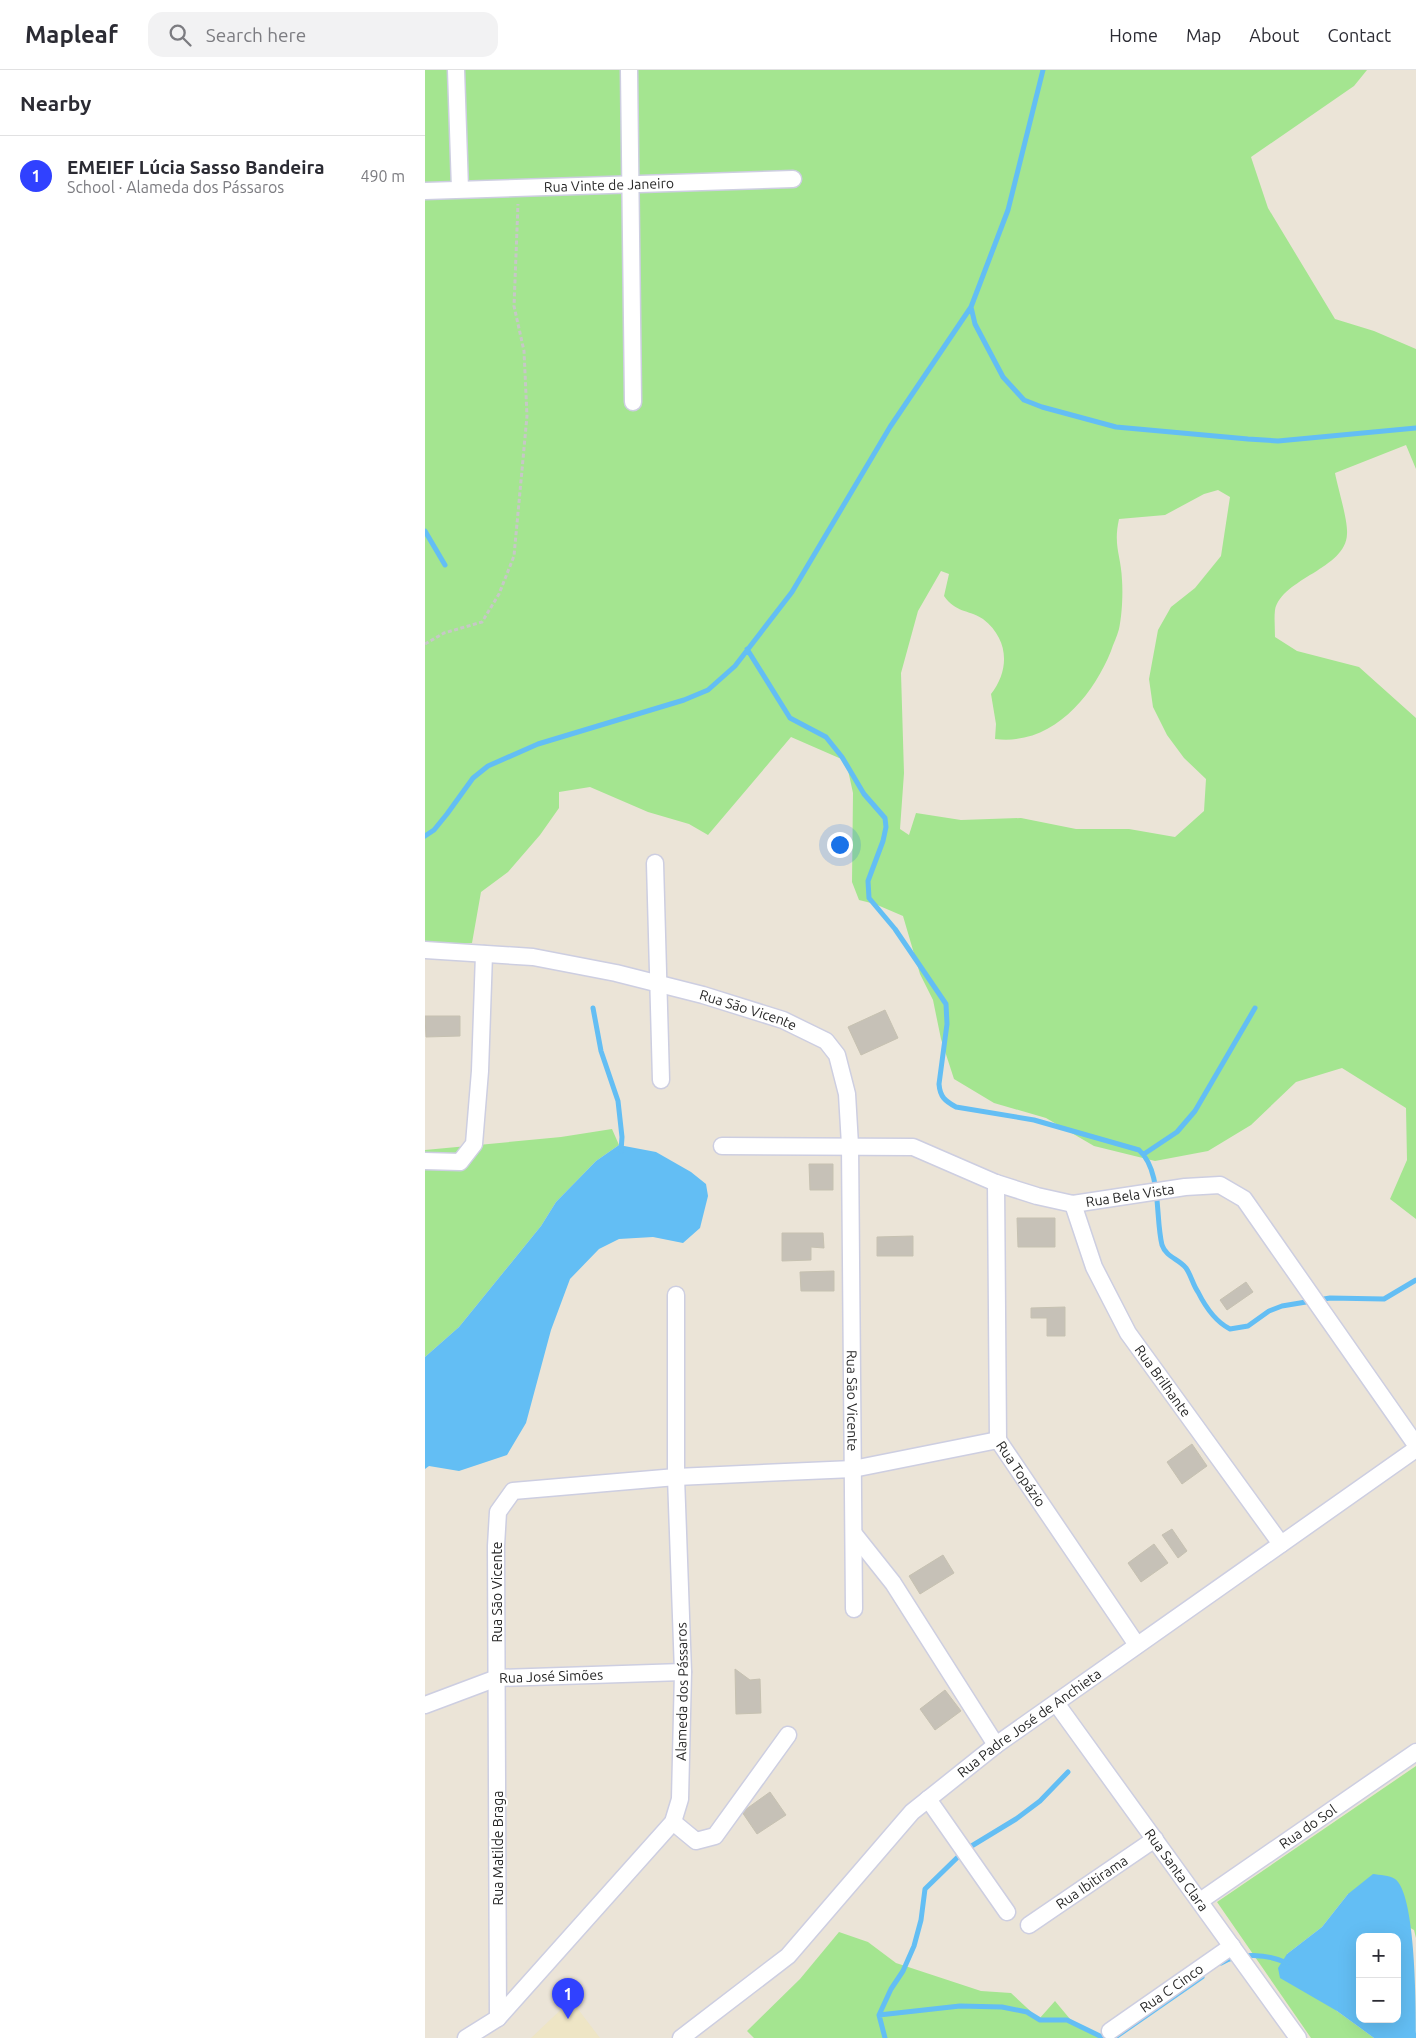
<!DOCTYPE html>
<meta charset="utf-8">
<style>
:root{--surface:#fff;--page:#f2f2f3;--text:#2b2b33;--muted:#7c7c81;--line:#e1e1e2;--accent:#3041ff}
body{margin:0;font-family:Ubuntu,sans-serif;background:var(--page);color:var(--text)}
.controls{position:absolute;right:15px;bottom:15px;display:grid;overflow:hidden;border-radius:10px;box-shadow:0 5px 20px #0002}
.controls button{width:45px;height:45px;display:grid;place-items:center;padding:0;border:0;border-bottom:1px solid var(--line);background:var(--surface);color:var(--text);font:25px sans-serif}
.you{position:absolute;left:414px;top:774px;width:18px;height:18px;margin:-12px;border:4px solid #fff;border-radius:50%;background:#1a73e8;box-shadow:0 0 0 8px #1a73e833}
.badge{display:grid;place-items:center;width:32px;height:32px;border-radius:50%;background:var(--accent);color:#fff;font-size:16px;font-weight:700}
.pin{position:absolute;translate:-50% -41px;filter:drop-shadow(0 1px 2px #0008)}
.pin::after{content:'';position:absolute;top:26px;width:18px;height:15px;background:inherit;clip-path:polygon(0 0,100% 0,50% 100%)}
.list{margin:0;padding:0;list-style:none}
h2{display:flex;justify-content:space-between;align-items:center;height:65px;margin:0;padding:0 20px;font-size:21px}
h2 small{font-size:16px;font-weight:400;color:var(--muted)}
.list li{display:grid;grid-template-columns:32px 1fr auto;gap:15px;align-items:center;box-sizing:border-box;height:80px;padding:0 20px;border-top:1px solid var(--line)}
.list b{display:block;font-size:19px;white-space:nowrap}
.list p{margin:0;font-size:16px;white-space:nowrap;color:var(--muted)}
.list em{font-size:16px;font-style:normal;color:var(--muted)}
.icon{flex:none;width:28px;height:28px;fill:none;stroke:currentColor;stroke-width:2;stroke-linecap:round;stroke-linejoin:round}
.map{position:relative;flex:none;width:991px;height:1968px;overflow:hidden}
header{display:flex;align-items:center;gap:30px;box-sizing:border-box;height:70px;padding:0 25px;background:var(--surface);border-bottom:1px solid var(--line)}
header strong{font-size:24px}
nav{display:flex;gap:28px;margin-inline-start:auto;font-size:18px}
.search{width:350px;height:45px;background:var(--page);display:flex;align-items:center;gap:12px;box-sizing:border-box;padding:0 18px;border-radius:15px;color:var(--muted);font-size:19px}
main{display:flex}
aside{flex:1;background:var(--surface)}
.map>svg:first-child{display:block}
.education{fill:#eee5c5}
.green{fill:#a4e590;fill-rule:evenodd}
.water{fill:#63bef4;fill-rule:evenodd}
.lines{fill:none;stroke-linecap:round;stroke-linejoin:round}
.stream{stroke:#63bef4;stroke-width:5}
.building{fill:#c6c1b7;stroke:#c6c1b1}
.street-casing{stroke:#cdcee1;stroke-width:19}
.path{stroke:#c7c7c7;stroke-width:3;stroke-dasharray:4 2.5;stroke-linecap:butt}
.street{stroke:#fff;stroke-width:16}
.labels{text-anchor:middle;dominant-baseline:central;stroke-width:4;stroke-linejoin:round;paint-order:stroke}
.street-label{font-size:14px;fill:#272727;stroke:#fff}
</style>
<header>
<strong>Mapleaf</strong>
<div class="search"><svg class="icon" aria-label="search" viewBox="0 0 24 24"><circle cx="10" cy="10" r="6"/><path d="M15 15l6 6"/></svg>Search here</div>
<nav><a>Home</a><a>Map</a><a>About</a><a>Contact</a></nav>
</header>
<main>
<aside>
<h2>Nearby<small></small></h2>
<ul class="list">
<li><span class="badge">1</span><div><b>EMEIEF Lúcia Sasso Bandeira</b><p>School · Alameda dos Pássaros</p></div><em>490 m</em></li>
</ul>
</aside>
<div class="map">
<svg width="991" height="1968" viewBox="0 0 991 1968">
<rect width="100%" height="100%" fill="#ebe4d7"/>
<path class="education" d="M 146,1930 L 175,1968 L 106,1968 Z"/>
<path class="green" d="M 0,0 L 942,0 L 929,16 L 826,87 L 843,138 L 910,249 L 949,261 L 991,279 L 991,399 L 981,375 L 910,403 C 913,419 923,450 922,464 C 921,499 857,508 850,540 C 849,548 850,558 850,567 L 872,581 L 934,597 L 991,648 L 991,1149 L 965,1129 L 982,1090 L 981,1038 L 917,998 L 871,1012 L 826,1055 L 783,1081 L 730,1091 L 669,1076 L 621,1048 L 569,1033 L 529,1009 L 516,969 L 508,930 L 495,904 L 478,846 L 450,834 L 434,830 L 427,812 L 428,723 L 421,691 L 366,667 L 283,765 L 264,754 L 223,742 L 165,717 L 134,722 L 134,738 L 115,765 L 83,802 L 56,822 L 47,873 L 11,876 L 0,873 ZM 793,420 L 805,427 L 796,486 L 770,518 L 746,537 L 733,560 L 724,609 L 728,637 L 742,665 L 759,688 L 781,709 L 779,741 L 750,767 L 704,759 L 651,759 L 596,748 L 536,750 L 491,743 L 484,765 L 475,759 L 479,703 L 476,603 L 493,541 L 516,501 L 524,504 L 519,526 C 531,543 542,539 558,549 C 584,569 585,600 566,624 L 571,654 L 570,669 C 626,676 667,628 686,581 C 688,574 692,567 694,559 C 697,545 698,525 697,510 C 696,485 688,476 694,449 L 740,445 L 779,424 Z
M 187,1059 L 194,1075 L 171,1091 L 131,1132 L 116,1156 L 34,1257 L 0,1287 L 0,1080 L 136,1067 Z
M 991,1696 L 991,1868 L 989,1860 L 923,1824 L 897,1857 L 862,1884 L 912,1941 L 949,1968 L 886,1968 L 792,1832 Z
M 414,1862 L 443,1872 L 471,1893 L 556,1921 L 586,1923 L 614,1949 L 630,1931 L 650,1955 L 681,1968 L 329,1968 L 322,1961 L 375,1909 Z"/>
<path class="water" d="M 194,1075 L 231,1082 L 266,1102 L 281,1114 L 283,1126 L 275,1158 L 258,1173 L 228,1167 L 194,1169 L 174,1179 L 145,1209 L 126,1260 L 101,1353 L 82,1385 L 34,1401 L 4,1396 L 0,1399 L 0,1287 L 34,1257 L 116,1156 L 131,1132 L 171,1091 Z
M 948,1804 C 954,1805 965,1805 970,1809 C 991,1824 991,1937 991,1968 L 949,1968 L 912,1941 L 855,1908 L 853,1898 L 862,1884 L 897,1857 L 923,1824 ZM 935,1867 L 972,1867 L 972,1949 L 935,1949 Z"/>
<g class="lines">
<path class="stream" d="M 546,237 L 550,254 L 578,307 L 599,330 L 617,337 L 691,357 L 823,369 L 853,371 L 991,358
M 0,461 L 20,495
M 322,579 L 365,648 L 401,667 L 417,687 L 439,724 L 460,748 L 461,757 L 458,771 L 443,811 L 444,828 L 470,859 L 521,934 L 522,954 L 514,1014 C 515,1027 520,1031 531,1037 L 609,1050 L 714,1080 C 737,1101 730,1147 737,1175 C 741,1187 754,1189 761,1198 C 766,1205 768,1215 773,1222 C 780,1236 791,1252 805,1259 L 823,1256 L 844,1241 L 857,1236 L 905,1228 L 959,1229 L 991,1210
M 0,766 L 9,760 L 22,744 L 48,708 L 63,696 L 113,674 L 259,630 L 283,620 L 310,596 L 367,522 L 465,357 L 546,237 L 583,140 L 618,0
M 168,938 L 176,981 L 193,1031 L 197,1067 L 196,1081
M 719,1084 L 752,1062 L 770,1041 L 830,938
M 796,1893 C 814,1882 843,1884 862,1893
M 454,1945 L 535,1936 L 577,1937 L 602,1942 L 615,1950 L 642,1950 L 679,1968
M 460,1968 L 454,1945 L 466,1919 L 478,1901 L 489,1876 L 496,1850 L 500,1819 L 540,1780 L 591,1749 L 615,1731 L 643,1702
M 689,1968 L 777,1907"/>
</g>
<path class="building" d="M 460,940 L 473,968 L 436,985 L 423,957 Z
M 0,946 L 35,946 L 35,966 L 1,967 Z
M 384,1094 L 408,1094 L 408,1120 L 385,1120 Z
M 592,1148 L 630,1148 L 630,1177 L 593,1177 Z
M 357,1163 L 398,1163 L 399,1178 L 386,1177 L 386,1190 L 357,1191 Z
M 488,1166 L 488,1186 L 452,1186 L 452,1167 Z
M 409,1201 L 409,1221 L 376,1221 L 375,1202 Z
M 821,1212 L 828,1222 L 802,1240 L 795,1230 Z
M 640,1237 L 640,1266 L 622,1266 L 622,1248 L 606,1248 L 606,1238 Z
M 767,1374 L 782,1396 L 757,1414 L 742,1392 Z
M 747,1459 L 762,1481 L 753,1488 L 737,1465 Z
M 729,1474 L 743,1493 L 716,1512 L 703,1493 Z
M 518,1485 L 529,1503 L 495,1524 L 484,1506 Z
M 310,1599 L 325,1610 L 335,1609 L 336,1643 L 311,1644 Z
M 520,1620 L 536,1641 L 510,1660 L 495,1639 Z
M 345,1722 L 361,1745 L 332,1764 L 317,1742 Z"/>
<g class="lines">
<g class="street-casing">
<g id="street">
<path d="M 31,0 L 35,119"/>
<path d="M 204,0 L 208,332"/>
<path id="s1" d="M 0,121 L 368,109"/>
<path d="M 230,793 L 236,1010"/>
<path id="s2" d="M 0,880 L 108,887 L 191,903 L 278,925 L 358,950 L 401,971 L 412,985 L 422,1024 L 425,1075 L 429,1539"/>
<path id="s3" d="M 297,1076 L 488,1077 L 571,1113 L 612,1126 L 648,1134 L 760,1117 L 795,1115 L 819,1129 L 991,1375"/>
<path d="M 0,1091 L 35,1092 L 49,1074 L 55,1001 L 59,884"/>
<path id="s4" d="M 571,1113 L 573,1370 L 712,1575"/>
<path id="s5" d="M 648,1134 L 669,1197 L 703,1263 L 856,1474"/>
<path d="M 429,1464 L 468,1513 L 571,1675"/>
<path id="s6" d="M 631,1633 L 873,1968"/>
<path id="s7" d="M 0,1635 L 72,1608 L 258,1602"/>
<path d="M 503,1729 L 582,1842"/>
<path d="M 248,1752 L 271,1771 L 290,1766 L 363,1665"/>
<path id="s8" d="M 775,1831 L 991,1682"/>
<path id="s9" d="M 604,1855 L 730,1769"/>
<path d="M 73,1948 L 71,1476 L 73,1442 L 88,1421 L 251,1407 L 428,1399 L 573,1370"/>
<path id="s10" d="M 685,1961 L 807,1876"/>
<path id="s11" d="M 41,1968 L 73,1948 L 248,1752 L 255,1729 L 258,1602 L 251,1407 L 251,1225"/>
<path id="s12" d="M 256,1968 L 363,1886 L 487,1742 L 571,1675 L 991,1379"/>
</g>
</g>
<path class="path" d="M 0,574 L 19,563 L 57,552 L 74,524 L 89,486 L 102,346 L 99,281 L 89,236 L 93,134"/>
<use href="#street" class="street"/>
</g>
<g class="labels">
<g class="street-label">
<text stroke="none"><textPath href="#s1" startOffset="184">Rua Vinte de Janeiro</textPath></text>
<text stroke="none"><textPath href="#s2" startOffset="330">Rua São Vicente</textPath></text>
<text stroke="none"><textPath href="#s3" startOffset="419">Rua Bela Vista</textPath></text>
<text stroke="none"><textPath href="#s5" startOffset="200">Rua Brilhante</textPath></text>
<text stroke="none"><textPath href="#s2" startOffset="779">Rua São Vicente</textPath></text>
<text stroke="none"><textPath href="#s4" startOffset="298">Rua Topázio</textPath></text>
<text transform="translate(72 1522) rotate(-90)">Rua São Vicente</text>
<text stroke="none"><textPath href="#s7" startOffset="131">Rua José Simões</textPath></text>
<text stroke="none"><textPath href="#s11" startOffset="432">Alameda dos Pássaros</textPath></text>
<text stroke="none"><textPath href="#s12" startOffset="472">Rua Padre José de Anchieta</textPath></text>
<text stroke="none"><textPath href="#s8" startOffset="131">Rua do Sol</textPath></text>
<text transform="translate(73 1778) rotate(-90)">Rua Matilde Braga</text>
<text stroke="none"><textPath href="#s6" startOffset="206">Rua Santa Clara</textPath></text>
<text stroke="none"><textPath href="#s9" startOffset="76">Rua Ibitirama</textPath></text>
<text stroke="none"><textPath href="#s10" startOffset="75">Rua C Cinco</textPath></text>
</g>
</g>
</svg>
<div class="controls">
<button>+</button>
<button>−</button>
</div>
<div class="you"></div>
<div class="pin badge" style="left:143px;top:1949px">1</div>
</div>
</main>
